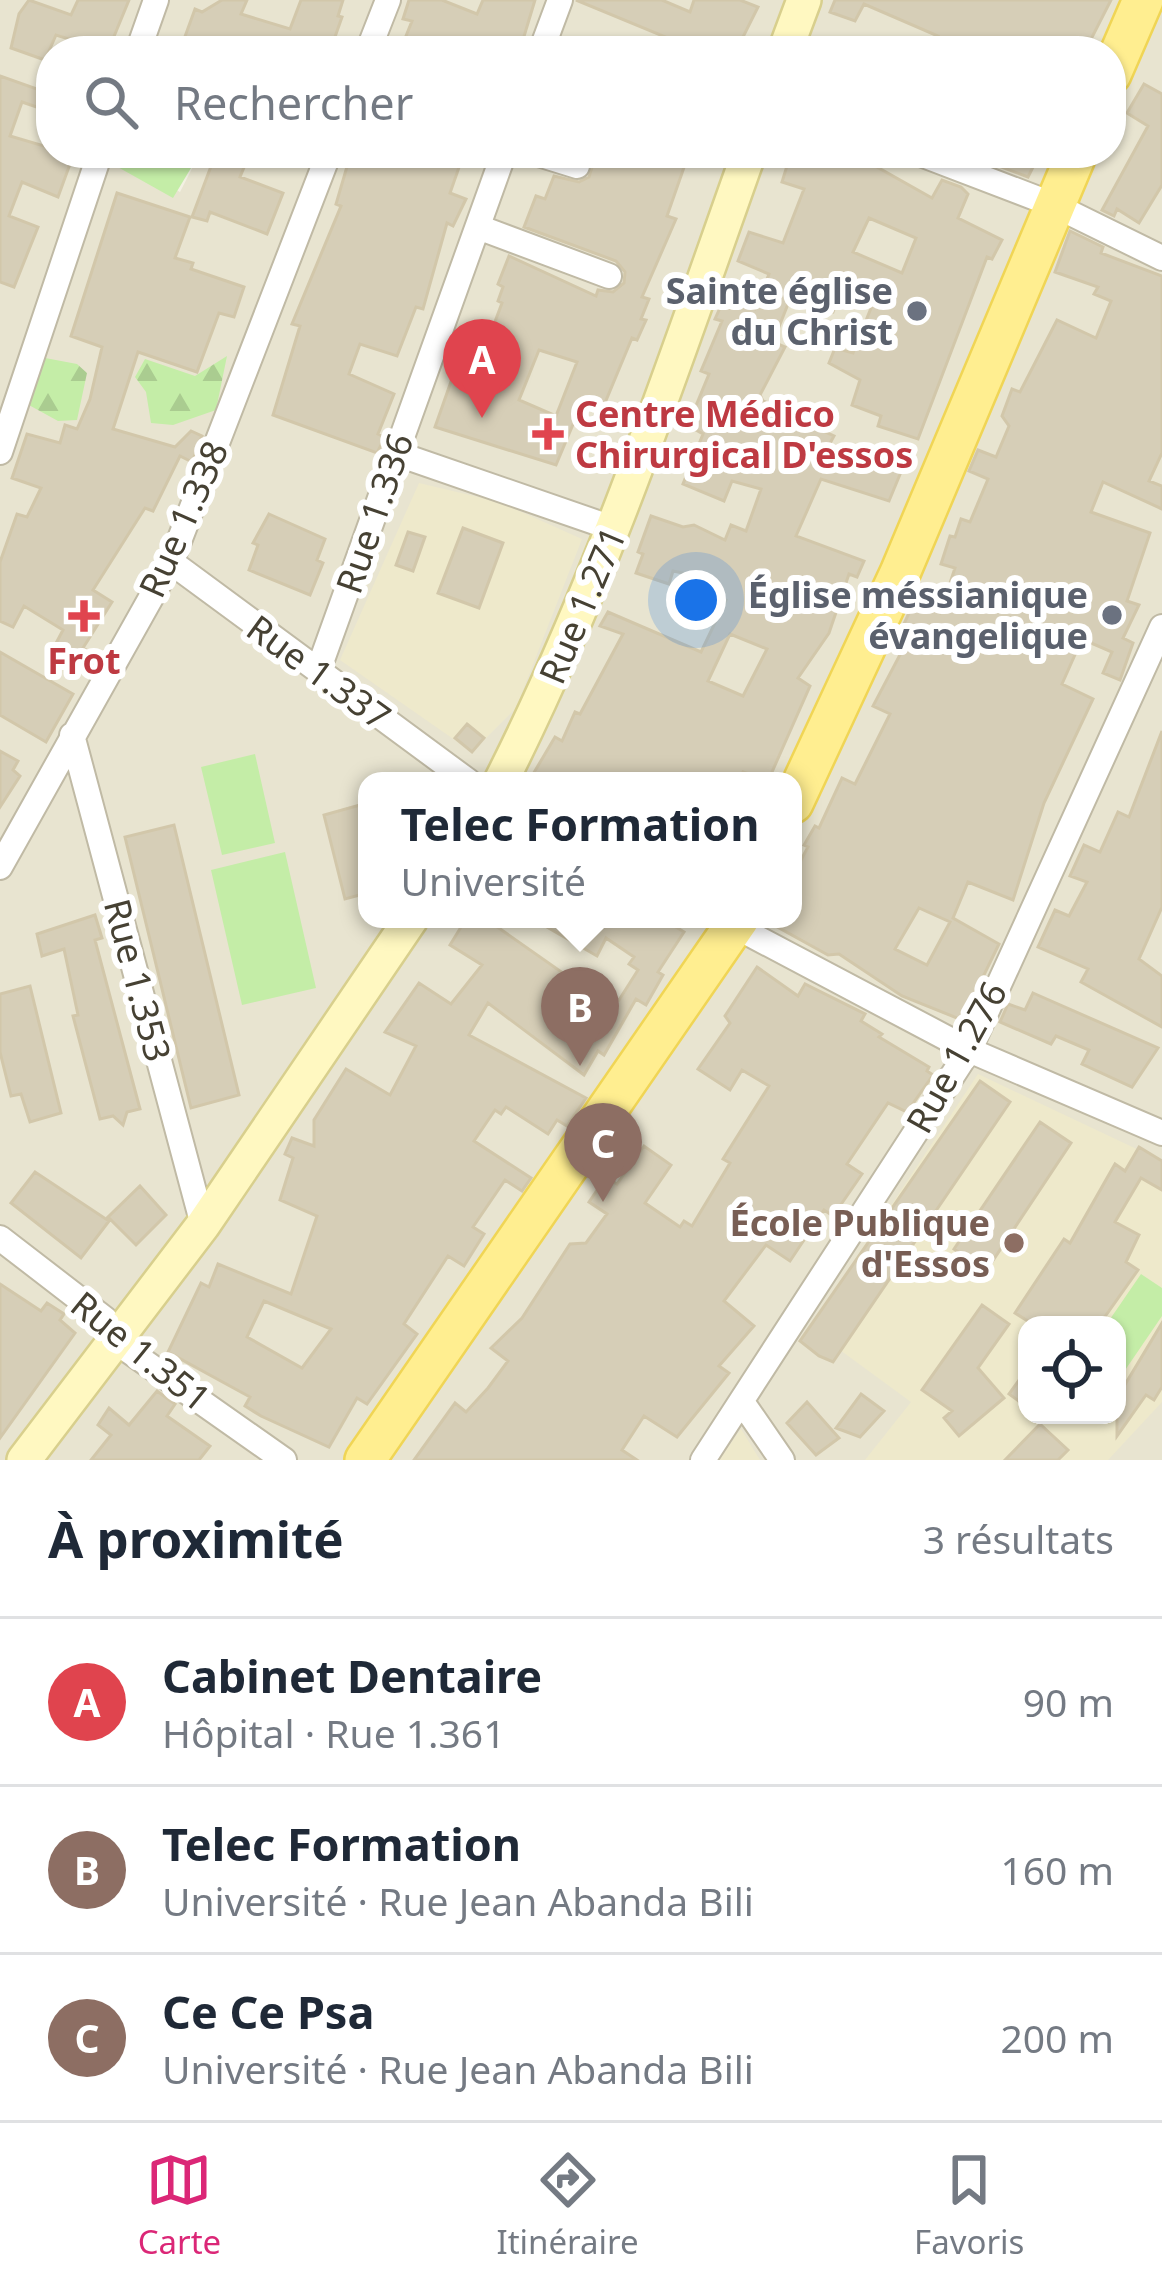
<!DOCTYPE html>
<html lang="fr">
<meta charset="utf-8">
<style>
:root{--surface:#fff;--page:#f2f2f3;--text:#1f2937;--muted:#747a83;--line:#e0e1e3;--accent:#db2777}
body{margin:0;font-family:"Noto Sans",sans-serif;background:var(--page);color:var(--text)}
.controls{position:absolute;right:36px;bottom:36px;display:grid;overflow:hidden;border-radius:24px;box-shadow:0 3px 9px #0004}
.controls button{width:108px;height:108px;display:grid;place-items:center;padding:0;border:0;border-bottom:3px solid var(--line);background:var(--surface);color:var(--text);font:60px sans-serif}
.you{position:absolute;left:696px;top:600px;width:42px;height:42px;margin:-30px;border:9px solid #fff;border-radius:50%;background:#1a73e8;box-shadow:0 0 0 18px #1a73e833}
.badge{display:grid;place-items:center;width:78px;height:78px;border-radius:50%;background:var(--accent);color:#fff;font-size:39px;font-weight:700}
.pin{position:absolute;translate:-50% -99px;filter:drop-shadow(0 3px 6px #0008)}
.pin::after{content:'';position:absolute;top:63px;width:42px;height:36px;background:inherit;clip-path:polygon(0 0,100% 0,50% 100%)}
.popup{position:absolute;left:358px;top:772px;width:444px;height:156px;box-sizing:border-box;display:grid;place-content:center;border-radius:24px;background:var(--surface);filter:drop-shadow(0 3px 9px #0005);font-size:39px;white-space:nowrap;color:var(--muted)}
.popup b{font-size:45px;color:var(--text)}
.popup::after{content:'';position:absolute;left:50%;top:100%;margin-left:-24px;border:24px solid transparent;border-top-color:var(--surface)}
.list{margin:0;padding:0;list-style:none}
h2{display:flex;justify-content:space-between;align-items:center;height:156px;margin:0;padding:0 48px;font-size:51px}
h2 small{font-size:39px;font-weight:400;color:var(--muted)}
.list li{display:grid;grid-template-columns:78px 1fr auto;gap:36px;align-items:center;box-sizing:border-box;height:168px;padding:0 48px;border-top:3px solid var(--line)}
.list b{display:block;font-size:45px;white-space:nowrap}
.list p{margin:0;font-size:39px;white-space:nowrap;color:var(--muted)}
.list em{font-size:39px;font-style:normal;color:var(--muted)}
.icon{flex:none;width:66px;height:66px;fill:none;stroke:currentColor;stroke-width:2;stroke-linecap:round;stroke-linejoin:round}
.map{position:relative;flex:none;width:1162px;height:1460px;overflow:hidden}
.search{position:absolute;background:var(--surface);box-shadow:0 3px 9px #0004;left:36px;right:36px;top:36px;height:132px;display:flex;align-items:center;gap:30px;box-sizing:border-box;padding:0 42px;border-radius:48px;color:var(--muted);font-size:45px}
.sheet{height:660px;background:var(--surface)}
nav{display:flex;justify-content:space-around;align-items:center;box-sizing:border-box;height:168px;border-top:3px solid var(--line);background:var(--surface);font-size:33px;color:var(--muted)}
nav a{display:grid;justify-items:center;gap:6px}
nav .on{color:var(--accent)}
.map>svg:first-child{display:block}
.residential{fill:#e8e4d0;fill-rule:evenodd}
.education{fill:#eee9cb;fill-rule:evenodd}
.grass{fill:#c4eda7}
.forest{fill:url(#forest-firs)}
.building{fill:#d6ceb7;stroke:#d2c7aa;stroke-width:3;fill-rule:evenodd}
.lines{fill:none;stroke-linecap:round;stroke-linejoin:round}
.street-casing{stroke:#c0baa5;stroke-width:28}
.secondary-casing{stroke:#d8cf8d;stroke-width:38}
.primary-casing{stroke:#f0d555;stroke-width:44}
.street{stroke:#fff;stroke-width:24}
.secondary{stroke:#fff8c1;stroke-width:33}
.primary{stroke:#ffee90;stroke-width:39}
.worship-dot{fill:#6b7280;stroke:#fff;stroke-width:4.5}
.health-dot{fill:#e0444e;stroke:#fff;stroke-width:4.5}
.education-dot{fill:#8d6e63;stroke:#fff;stroke-width:4.5}
.labels{text-anchor:middle;dominant-baseline:central;stroke-width:12;stroke-linejoin:round;paint-order:stroke}
.worship-label{font-size:36px;font-weight:bold;fill:#5b616d;stroke:#fff;text-anchor:end}
.health-label{font-size:36px;font-weight:bold;fill:#be3a42;stroke:#fff;text-anchor:start}
.street-label{font-size:36px;fill:#464133;stroke:#fff}
.education-label{font-size:36px;font-weight:bold;fill:#785e54;stroke:#fff;text-anchor:end}
</style>
<div class="map">
<svg width="1162" height="1460" viewBox="0 0 1162 1460">
<defs>
<pattern id="forest-firs" width="22" height="20" patternUnits="userSpaceOnUse" patternTransform="scale(3)"><rect width="22" height="20" fill="#c4eda7"/><path d="M5 1l3.5 6h-7zM16 11l3.5 6h-7z" fill="#aacc90"/></pattern>
</defs>
<rect width="100%" height="100%" fill="#f3f1e3"/>
<path class="residential" d="M 0,0 L 1162,0 L 1162,1460 L 0,1460 ZM 158,49 L 1111,51 L 1111,153 L 200,153 L 180,192 L 109,153 L 51,153 L 51,51 ZM 367,781 L 793,781 L 793,919 L 367,919 ZM 1027,1325 L 1117,1325 L 1117,1415 L 1027,1415 Z"/>
<path class="education" d="M 419,483 L 499,502 L 582,539 L 516,708 L 472,752 L 340,660 Z
M 978,1074 L 1162,1161 L 1162,1402 L 1108,1460 L 865,1460 L 911,1402 L 810,1328 ZM 1027,1325 L 1117,1325 L 1117,1415 L 1027,1415 Z
M 741,1429 L 760,1460 L 719,1460 Z"/>
<path class="grass" d="M 109,153 L 200,153 L 173,198 L 107,161 Z
M 255,754 L 275,843 L 222,855 L 201,767 Z
M 285,852 L 316,988 L 242,1005 L 211,870 Z
M 1141,1274 L 1162,1288 L 1162,1316 L 1117,1382 L 1117,1325 L 1106,1325 Z"/>
<path class="forest" d="M 227,356 L 216,410 L 173,425 L 151,423 L 146,392 L 135,377 L 145,359 L 195,376 Z
M 40,357 L 77,364 L 87,373 L 77,420 L 58,421 L 27,404 Z"/>
<path class="building" d="M 29,0 L 71,15 L 78,0 L 129,0 L 108,51 L 56,35 L 45,60 L 11,48 L 19,14 Z
M 222,0 L 247,0 L 241,14 L 290,29 L 301,0 L 343,0 L 338,16 L 342,17 L 330,51 L 209,51 L 183,42 L 195,9 L 202,12 Z
M 409,0 L 442,0 L 477,14 L 483,0 L 535,0 L 522,43 L 517,41 L 513,51 L 400,51 L 412,21 L 403,19 Z
M 576,0 L 662,0 L 690,12 L 694,0 L 740,0 L 758,7 L 736,51 L 663,51 L 668,38 Z
M 835,0 L 1111,0 L 1085,51 L 1044,51 L 1020,40 L 1015,50 L 1005,46 L 1002,51 L 931,51 L 938,36 L 864,4 L 855,21 L 830,12 Z
M 0,76 L 51,94 L 51,112 L 22,102 L 10,136 L 51,148 L 51,153 L 74,153 L 58,197 L 22,182 L 9,216 L 38,227 L 14,287 L 0,282 Z
M 1144,84 L 1162,94 L 1162,185 L 1139,223 L 1117,209 L 1114,216 L 1102,210 L 1148,126 L 1127,113 Z
M 216,153 L 250,153 L 240,177 L 283,193 L 267,234 L 210,212 L 207,221 L 192,217 Z
M 351,153 L 464,153 L 450,193 L 466,199 L 453,226 L 447,223 L 423,309 L 416,307 L 397,356 L 360,344 L 349,374 L 394,394 L 378,434 L 385,437 L 377,453 L 273,415 L 300,326 L 292,324 L 341,206 L 336,204 Z
M 587,153 L 689,153 L 667,216 L 676,219 L 642,297 L 649,299 L 641,319 L 646,320 L 637,340 L 632,338 L 602,410 L 582,403 L 556,465 L 435,427 L 453,376 L 472,383 L 502,303 L 498,301 L 503,287 L 498,284 L 509,256 L 596,296 L 598,290 L 613,292 L 624,283 L 625,272 L 616,261 L 524,227 L 536,196 L 545,199 L 554,176 L 579,182 L 589,177 L 593,164 ZM 539,350 L 577,362 L 556,416 L 519,400 Z
M 791,153 L 826,153 L 875,166 L 932,198 L 942,180 L 961,187 L 968,194 L 958,218 L 1002,240 L 992,259 L 987,257 L 918,439 L 878,426 L 881,416 L 852,405 L 860,380 L 829,363 L 835,348 L 853,353 L 871,308 L 839,296 L 833,312 L 790,299 L 773,342 L 785,347 L 760,395 L 763,401 L 808,418 L 806,423 L 834,436 L 828,447 L 901,472 L 889,501 L 821,479 L 796,536 L 864,561 L 857,577 L 849,574 L 829,633 L 798,678 L 810,686 L 768,781 L 743,772 L 739,781 L 529,781 L 555,737 L 562,741 L 575,712 L 580,714 L 623,634 L 600,626 L 608,612 L 701,652 L 726,600 L 703,591 L 708,578 L 673,571 L 669,584 L 636,573 L 643,554 L 638,552 L 651,516 L 683,527 L 694,525 L 725,540 L 731,525 L 746,531 L 761,489 L 732,481 L 724,501 L 683,484 L 703,434 L 680,421 L 685,405 L 695,408 L 709,374 L 701,371 L 722,321 L 715,319 L 724,299 L 755,309 L 769,274 L 738,261 L 749,232 L 783,243 L 804,189 L 782,182 ZM 869,218 L 916,238 L 902,273 L 853,252 ZM 730,634 L 767,649 L 743,696 L 708,681 Z
M 964,153 L 1040,153 L 1028,177 Z
M 117,193 L 190,217 L 175,258 L 193,263 L 191,269 L 244,287 L 234,317 L 219,313 L 197,372 L 138,352 L 113,429 L 175,447 L 191,431 L 202,436 L 192,462 L 180,456 L 153,511 L 145,508 L 93,590 L 112,602 L 83,648 L 88,651 L 81,664 L 53,649 L 63,630 L 24,606 L 13,627 L 0,621 L 0,562 L 17,514 L 27,517 L 41,488 L 12,478 L 27,434 L 60,443 L 65,425 L 77,429 L 90,399 L 102,347 L 71,336 Z
M 1070,231 L 1103,247 L 1101,253 L 1162,276 L 1162,453 L 1149,481 L 1162,486 L 1162,509 L 1103,482 L 1091,512 L 1150,533 L 1127,601 L 1139,605 L 1123,638 L 1133,643 L 1120,680 L 1103,673 L 1112,652 L 1082,639 L 1062,684 L 1093,699 L 1044,803 L 1013,900 L 968,882 L 953,918 L 999,944 L 962,1020 L 902,996 L 839,954 L 828,955 L 763,919 L 793,919 L 793,875 L 808,847 L 804,845 L 815,826 L 819,828 L 842,778 L 855,784 L 890,714 L 873,706 L 913,630 L 903,626 L 914,602 L 940,613 L 955,568 L 941,564 L 950,536 L 955,537 L 961,519 L 970,522 L 988,479 L 969,471 L 978,450 L 996,457 L 1009,426 L 1002,416 L 1012,389 L 1020,392 L 1057,320 L 1096,338 L 1111,301 L 1094,294 L 1098,287 L 1055,272 ZM 919,908 L 950,922 L 927,965 L 895,949 Z
M 269,514 L 325,539 L 317,560 L 323,563 L 310,595 L 249,570 L 258,545 L 253,543 Z
M 463,528 L 503,543 L 479,608 L 438,593 Z
M 408,532 L 425,537 L 413,571 L 396,565 Z
M 0,652 L 73,694 L 46,742 L 0,715 Z
M 467,724 L 484,738 L 472,752 L 455,738 Z
M 1162,731 L 1162,907 L 1139,959 L 1162,976 L 1162,1027 L 1081,982 L 1088,969 L 1038,947 L 1055,910 L 1069,916 L 1087,882 L 1070,876 L 1084,845 L 1100,852 L 1118,812 L 1129,817 Z
M 0,751 L 18,761 L 13,770 L 20,776 L 0,807 Z
M 367,803 L 367,893 L 345,899 L 324,815 Z
M 174,825 L 239,1095 L 191,1108 L 125,837 Z
M 95,915 L 102,938 L 95,940 L 140,1109 L 127,1112 L 123,1125 L 113,1116 L 100,1119 L 73,1016 L 78,1015 L 64,949 L 42,956 L 37,934 Z
M 466,919 L 486,919 L 577,983 L 581,977 L 619,1000 L 638,970 L 629,964 L 634,957 L 606,938 L 597,956 L 533,919 L 663,919 L 684,932 L 658,972 L 663,975 L 646,1005 L 636,999 L 604,1055 L 598,1051 L 584,1075 L 488,1003 L 469,1035 L 586,1098 L 567,1126 L 557,1120 L 548,1134 L 506,1107 L 501,1114 L 495,1110 L 474,1141 L 531,1178 L 522,1191 L 505,1180 L 473,1227 L 484,1234 L 464,1266 L 448,1256 L 404,1324 L 417,1334 L 367,1404 L 357,1398 L 329,1447 L 261,1416 L 245,1406 L 250,1397 L 168,1352 L 201,1283 L 209,1287 L 218,1264 L 291,1294 L 317,1216 L 280,1200 L 293,1158 L 285,1154 L 292,1138 L 314,1146 L 314,1120 L 346,1069 L 390,1095 L 416,1046 L 385,1032 L 419,983 L 451,1004 L 482,965 L 450,945 ZM 264,1301 L 331,1329 L 302,1368 L 247,1337 Z
M 757,967 L 798,996 L 805,984 L 865,1014 L 861,1021 L 882,1034 L 879,1037 L 929,1067 L 927,1071 L 933,1075 L 907,1112 L 888,1103 L 847,1164 L 862,1174 L 833,1216 L 824,1210 L 790,1261 L 766,1245 L 724,1301 L 754,1326 L 719,1366 L 729,1373 L 677,1437 L 644,1416 L 622,1450 L 637,1460 L 414,1460 L 455,1403 L 466,1412 L 488,1388 L 508,1361 L 491,1348 L 522,1318 L 570,1244 L 586,1243 L 607,1214 L 589,1202 L 606,1177 L 617,1184 L 644,1146 L 671,1165 L 645,1203 L 680,1227 L 684,1221 L 692,1226 L 730,1163 L 723,1159 L 769,1086 L 742,1070 L 730,1090 L 698,1069 L 730,1023 L 725,1016 Z
M 30,986 L 61,1113 L 30,1122 L 21,1094 L 11,1096 L 0,1052 L 0,994 Z
M 1033,993 L 1158,1048 L 1132,1087 L 1082,1064 L 1089,1050 L 1056,1036 L 1051,1044 L 1000,1022 L 1008,1004 L 1025,1010 Z
M 980,1081 L 1010,1102 L 833,1362 L 819,1356 L 800,1341 Z
M 1040,1122 L 1071,1143 L 986,1271 L 954,1249 Z
M 1139,1147 L 1162,1161 L 1162,1190 L 1141,1178 L 1115,1222 L 1139,1235 L 1126,1262 L 1138,1270 L 1099,1325 L 1034,1325 L 1015,1313 L 1064,1239 L 1070,1243 L 1115,1164 L 1125,1171 Z
M 35,1172 L 109,1221 L 81,1258 L 11,1203 Z
M 140,1186 L 166,1215 L 136,1245 L 108,1217 Z
M 0,1284 L 41,1311 L 47,1303 L 64,1314 L 60,1320 L 75,1333 L 0,1438 Z
M 982,1305 L 1009,1324 L 978,1368 L 1004,1398 L 959,1436 L 944,1418 L 952,1411 L 922,1390 Z
M 1162,1323 L 1162,1387 L 1154,1400 L 1146,1395 L 1117,1436 L 1117,1398 Z
M 1027,1369 L 1027,1407 L 1009,1394 Z
M 157,1391 L 175,1404 L 167,1416 L 210,1446 L 199,1460 L 91,1460 L 111,1435 L 98,1425 L 109,1408 L 129,1425 Z
M 861,1394 L 884,1411 L 860,1437 L 836,1428 Z
M 807,1402 L 839,1438 L 816,1455 L 787,1423 Z
M 1040,1424 L 1068,1450 L 1058,1460 L 1005,1460 Z"/>
<g class="lines">
<g class="street-casing">
<path id="street" d="M 138,51 L 156,0
M 368,51 L 388,0
M 541,51 L 560,0
M 535,153 L 577,166
M 918,153 L 1054,205 L 1162,258
M 478,227 L 609,276
M 0,452 L 100,153
M 395,453 L 615,529
M 171,562 L 468,781
M 318,671 L 504,153
M 72,735 L 203,1225
M 0,867 L 171,562 L 329,153
M 727,922 L 969,1050 L 1162,1133
M 0,1238 L 105,1319 L 129,1351 L 284,1460
M 742,1402 L 782,1460
M 703,1460 L 969,1050 L 1162,627"/>
</g>
<g class="secondary-casing">
<path id="secondary" d="M 785,51 L 804,0
M 501,781 C 603,579 673,366 749,153
M 24,1460 L 203,1225 L 411,919"/>
</g>
<g class="primary-casing">
<path id="primary" d="M 1111,74 L 1143,0
M 793,803 L 900,573 L 1077,153
M 365,1460 L 739,919"/>
</g>
<use href="#street" class="street"/>
<use href="#secondary" class="secondary"/>
<use href="#primary" class="primary"/>
</g>
<g class="worship-dot">
<circle cx="917" cy="311" r="12"/>
<circle cx="1112" cy="615" r="12"/>
</g>
<g class="health-dot">
<path d="M542 416h12v12h12v12h-12v12h-12v-12h-12v-12h12z"/>
<path d="M78 598h12v12h12v12h-12v12h-12v-12h-12v-12h12z"/>
</g>
<circle class="education-dot" cx="1014" cy="1243" r="12"/>
<g class="labels">
<g class="worship-label">
<text x="893" y="290">Sainte église<tspan x="893" dy="41">du Christ</tspan></text>
<text x="1088" y="594">Église méssianique<tspan x="1088" dy="41">évangelique</tspan></text>
</g>
<g class="health-label">
<text x="575" y="413">Centre Médico<tspan x="575" dy="41">Chirurgical D'essos</tspan></text>
<text x="84" y="660" text-anchor="middle">Frot</text>
</g>
<g class="street-label">
<text transform="translate(374 513) rotate(-71)">Rue 1.336</text>
<text transform="translate(183 519) rotate(-66)">Rue 1.338</text>
<text transform="translate(582 605) rotate(-67)">Rue 1.271</text>
<text transform="translate(319 672) rotate(36)">Rue 1.337</text>
<text transform="translate(138 980) rotate(75)">Rue 1.353</text>
<text transform="translate(956 1057) rotate(-61)">Rue 1.276</text>
<text transform="translate(141 1351) rotate(39)">Rue 1.351</text>
</g>
<g class="education-label">
<text x="990" y="1222">École Publique<tspan x="990" dy="41">d'Essos</tspan></text>
</g>
</g>
</svg>
<div class="controls">
<button><svg class="icon" aria-label="locate" viewBox="0 0 24 24"><circle cx="12" cy="12" r="6"/><path d="M12 2v4M12 18v4M2 12h4M18 12h4"/></svg></button>
</div>
<div class="you"></div>
<div class="pin badge" style="left:482px;top:418px;background:#e0444e">A</div>
<div class="pin badge" style="left:580px;top:1066px;background:#8d6e63">B</div>
<div class="popup"><b>Telec Formation</b>Université</div>
<div class="pin badge" style="left:603px;top:1202px;background:#8d6e63">C</div>
<div class="search"><svg class="icon" aria-label="search" viewBox="0 0 24 24"><circle cx="10" cy="10" r="6"/><path d="M15 15l6 6"/></svg>Rechercher</div>
</div>
<section class="sheet">
<h2>À proximité<small>3 résultats</small></h2>
<ul class="list">
<li><span class="badge" style="background:#e0444e">A</span><div><b>Cabinet Dentaire</b><p>Hôpital · Rue 1.361</p></div><em>90 m</em></li>
<li><span class="badge" style="background:#8d6e63">B</span><div><b>Telec Formation</b><p>Université · Rue Jean Abanda Bili</p></div><em>160 m</em></li>
<li><span class="badge" style="background:#8d6e63">C</span><div><b>Ce Ce Psa</b><p>Université · Rue Jean Abanda Bili</p></div><em>200 m</em></li>
</ul>
</section>
<nav>
<a class="on"><svg class="icon" aria-label="map" viewBox="0 0 24 24"><path d="M3 6l6-2 6 2 6-2v14l-6 2-6-2-6 2zM9 4v14M15 6v14"/></svg>Carte</a>
<a><svg class="icon" aria-label="directions" viewBox="0 0 24 24"><path d="M12 3l9 9-9 9-9-9zM9 14v-3h6M13 9l2 2-2 2"/></svg>Itinéraire</a>
<a><svg class="icon" aria-label="saved" viewBox="0 0 24 24"><path d="M7 4h10v16l-5-4-5 4z"/></svg>Favoris</a>
</nav>
